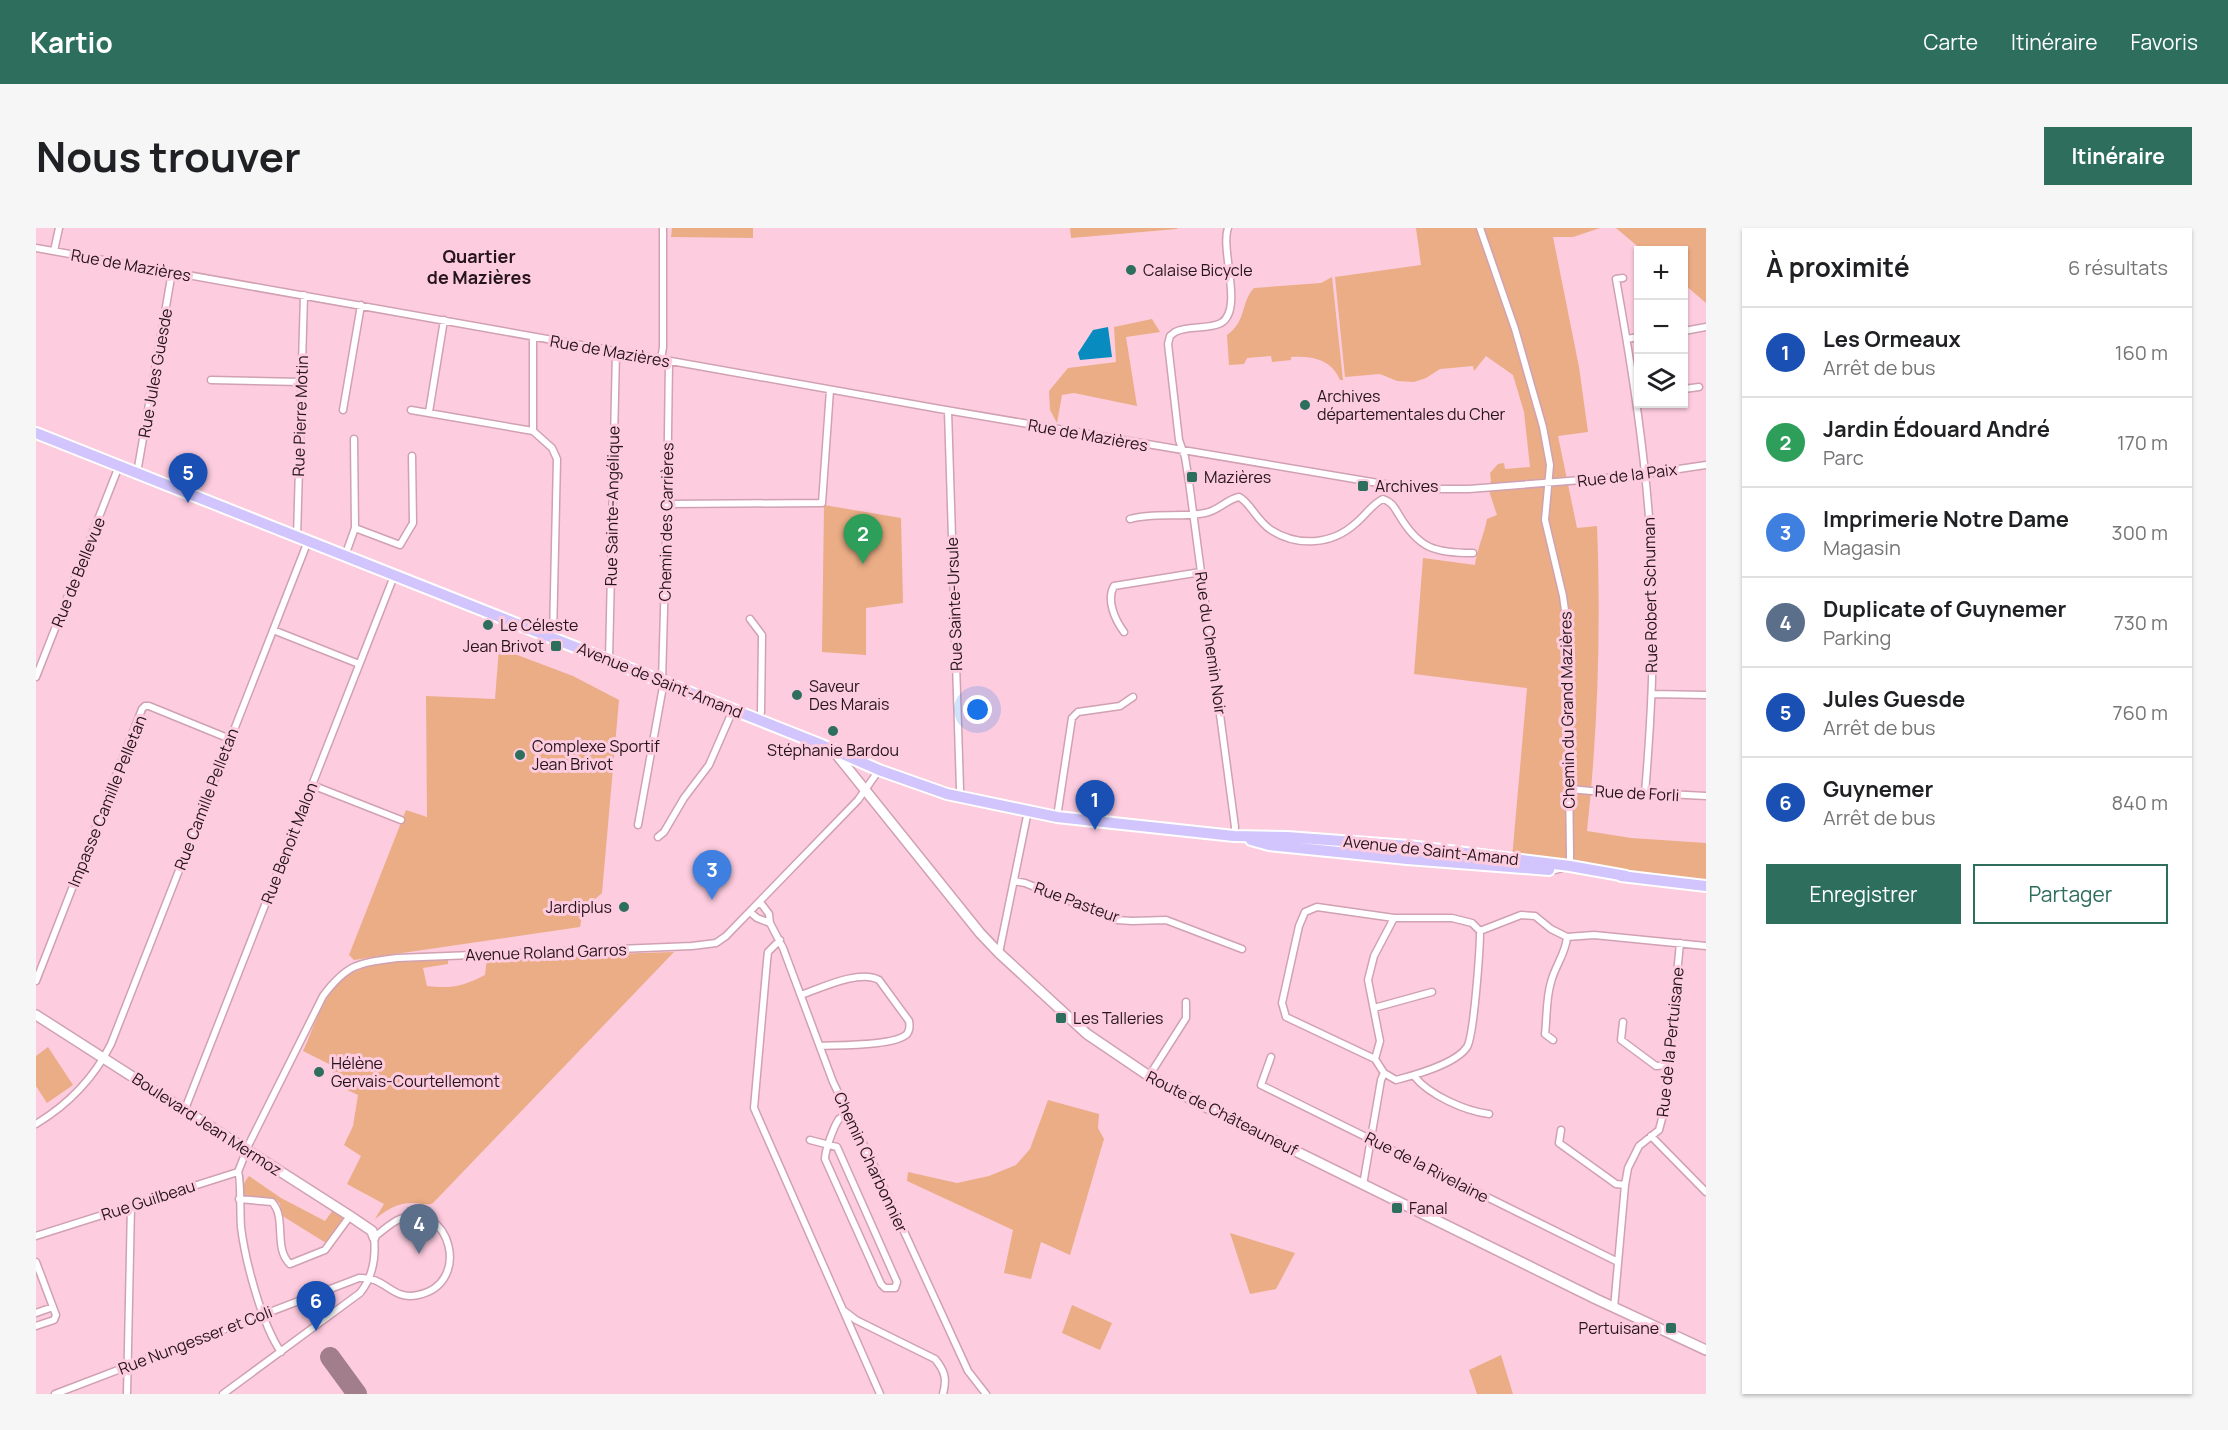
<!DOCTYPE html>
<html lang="fr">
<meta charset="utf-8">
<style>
:root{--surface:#fff;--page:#f6f6f6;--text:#202124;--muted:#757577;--line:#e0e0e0;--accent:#2d6e5d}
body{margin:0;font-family:Manrope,sans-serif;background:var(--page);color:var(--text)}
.controls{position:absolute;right:18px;top:18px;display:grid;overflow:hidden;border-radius:0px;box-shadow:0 2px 4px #0004}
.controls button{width:54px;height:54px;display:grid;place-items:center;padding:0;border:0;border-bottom:2px solid var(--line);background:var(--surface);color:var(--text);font:30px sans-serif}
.you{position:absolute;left:942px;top:482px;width:21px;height:21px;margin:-15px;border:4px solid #fff;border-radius:50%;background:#1a73e8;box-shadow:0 0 0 9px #1a73e833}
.badge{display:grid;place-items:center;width:39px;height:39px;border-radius:50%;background:var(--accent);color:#fff;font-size:20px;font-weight:700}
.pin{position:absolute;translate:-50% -50px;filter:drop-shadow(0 2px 3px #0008)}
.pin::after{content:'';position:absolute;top:32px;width:21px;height:18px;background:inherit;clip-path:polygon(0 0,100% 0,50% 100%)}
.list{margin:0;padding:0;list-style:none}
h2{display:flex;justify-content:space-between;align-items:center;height:78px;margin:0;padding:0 24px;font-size:26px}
h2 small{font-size:20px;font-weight:400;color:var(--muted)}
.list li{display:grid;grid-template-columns:39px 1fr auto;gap:18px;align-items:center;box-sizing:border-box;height:90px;padding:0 24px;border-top:2px solid var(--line)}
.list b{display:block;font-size:22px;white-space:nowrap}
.list p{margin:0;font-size:20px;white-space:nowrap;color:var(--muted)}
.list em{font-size:20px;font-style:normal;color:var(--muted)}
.actions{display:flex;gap:12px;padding:18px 24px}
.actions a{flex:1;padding:14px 0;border:2px solid var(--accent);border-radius:0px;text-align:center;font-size:21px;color:var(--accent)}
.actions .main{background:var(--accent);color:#fff}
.icon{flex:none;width:33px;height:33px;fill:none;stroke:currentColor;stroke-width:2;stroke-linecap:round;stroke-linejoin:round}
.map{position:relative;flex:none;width:1670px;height:1166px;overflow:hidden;border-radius:0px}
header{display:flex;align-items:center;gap:36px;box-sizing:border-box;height:84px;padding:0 30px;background:var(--accent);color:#fff}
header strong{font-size:28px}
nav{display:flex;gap:33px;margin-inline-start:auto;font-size:21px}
.intro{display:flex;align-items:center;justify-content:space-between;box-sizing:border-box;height:144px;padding:0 36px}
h1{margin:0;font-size:42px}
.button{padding:15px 27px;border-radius:0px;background:var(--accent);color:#fff;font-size:21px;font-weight:700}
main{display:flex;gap:36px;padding:0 36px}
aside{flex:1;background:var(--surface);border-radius:0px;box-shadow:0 2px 4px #0004}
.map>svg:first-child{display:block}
.green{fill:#eaad85}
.water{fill:#088cbf}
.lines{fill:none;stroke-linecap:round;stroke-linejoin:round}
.taxiway{stroke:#a27e8c;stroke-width:20}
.street-casing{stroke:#d0a1b3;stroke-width:9}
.secondary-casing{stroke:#d0a1b3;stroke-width:12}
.primary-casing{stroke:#fff;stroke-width:14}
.street{stroke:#fff;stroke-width:6}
.secondary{stroke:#fff;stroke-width:9}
.primary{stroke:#d2c4fd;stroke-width:10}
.poi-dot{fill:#2d6e5d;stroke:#fdccdf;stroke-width:2}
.labels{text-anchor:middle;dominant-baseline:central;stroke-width:6;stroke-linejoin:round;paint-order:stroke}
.street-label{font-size:16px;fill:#25141b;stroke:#fdccdf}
.poi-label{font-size:16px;fill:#25141b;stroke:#fdccdf;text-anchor:start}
.neighbourhood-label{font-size:18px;font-weight:bold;fill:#25141b;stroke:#fdccdf}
</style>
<header>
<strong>Kartio</strong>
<nav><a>Carte</a><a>Itinéraire</a><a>Favoris</a></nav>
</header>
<div class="intro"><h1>Nous trouver</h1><a class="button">Itinéraire</a></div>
<main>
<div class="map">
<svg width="1670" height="1166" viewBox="0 0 1670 1166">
<rect width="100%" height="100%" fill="#fdccdf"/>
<path class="green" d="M 636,0 L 717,0 L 717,10 L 635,9 Z
M 1034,0 L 1141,0 L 1141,1 L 1035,10 Z
M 1380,0 L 1564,0 L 1537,9 L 1517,9 L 1543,139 L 1552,204 L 1522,208 L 1541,300 L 1561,298 C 1565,401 1562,501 1551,603 L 1595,610 L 1670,615 L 1670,658 L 1476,631 L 1491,460 L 1378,446 L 1387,330 L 1439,337 C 1441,321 1448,307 1451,291 L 1461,287 L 1452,260 L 1455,253 L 1454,245 L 1462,236 L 1468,235 L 1469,241 L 1494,239 L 1488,184 L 1477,147 L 1450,128 L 1438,143 L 1437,138 L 1404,141 L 1390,150 L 1378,154 L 1361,153 L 1344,146 L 1309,149 L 1299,49 L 1385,37 Z
M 1580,0 L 1670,0 L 1670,75 L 1648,56 L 1648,22 L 1606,22 Z
M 1296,49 L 1307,152 L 1304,152 C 1295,131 1276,128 1255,129 L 1255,132 L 1236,134 L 1235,128 L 1211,130 L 1208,136 L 1193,137 L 1191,107 C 1211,93 1204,75 1218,60 L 1285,55 Z
M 1116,91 L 1124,104 L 1090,109 L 1101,178 L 1038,165 L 1026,167 L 1021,195 L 1014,182 L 1013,163 L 1032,140 L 1080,134 L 1078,99 Z
M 788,277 L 865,290 L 867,375 L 830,380 L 830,427 L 786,424 Z
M 463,420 L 537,448 L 583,472 L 566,665 C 554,675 546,683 544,699 L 318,732 L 313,727 L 370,582 L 391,589 L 390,468 L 459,471 Z
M 638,724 L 397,975 C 391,978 385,975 378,975 C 363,974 350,982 339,991 L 348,976 L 311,956 L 325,928 L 308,917 L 317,898 L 322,867 L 294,854 L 299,839 L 267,823 C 276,804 281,785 292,768 C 318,727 370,734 412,732 L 412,736 L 387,740 L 391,758 C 416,761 427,758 449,747 L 451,730 Z
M 12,819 L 37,857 L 11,875 L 0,858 L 0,828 Z
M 1012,872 L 1063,886 L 1062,900 L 1068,911 L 1034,1027 L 1005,1014 L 995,1051 L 968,1045 L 977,1002 L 871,953 L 872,944 L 921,955 L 953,948 L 980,937 L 994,921 Z
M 213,948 L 245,970 L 289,993 L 297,982 L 306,988 L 307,992 L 293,1013 L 290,1015 L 245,987 L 244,976 L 240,972 L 210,969 C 204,962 208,954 213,948 Z
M 1194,1005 L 1259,1025 L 1240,1061 L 1214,1066 Z
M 1036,1077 L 1076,1095 L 1064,1122 L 1026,1105 Z
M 1465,1127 L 1477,1166 L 1441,1166 L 1433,1142 Z"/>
<path class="water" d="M 1072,99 L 1076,129 L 1044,132 L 1042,125 L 1057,102 Z"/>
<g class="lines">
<path class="taxiway" d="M 294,1129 L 321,1166"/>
<g class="street-casing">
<path id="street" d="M 1192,0 C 1184,22 1208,82 1185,95 C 1171,102 1153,97 1139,104 L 1134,108 L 1132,116 L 1143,212 L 1149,229 L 1153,254 L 1199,599 L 1198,608
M 1444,0 L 1479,101 L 1507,199 L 1514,237 L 1509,292 L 1527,368 L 1531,397 L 1534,626 L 1534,638 L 1519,642
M 0,20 L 904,181 L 1348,256 L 1387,261 L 1433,261 L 1596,248 L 1670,237
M 18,23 L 23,0
M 1587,50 L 1580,51 C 1596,140 1610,229 1615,319 C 1620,401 1616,483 1609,565
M 1648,103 L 1670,99
M 497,110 L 497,203 L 516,220 L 521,231 L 517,409
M 1591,111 L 1602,109
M 625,132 L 627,119 L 627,0
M 175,152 L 265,154
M 1648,161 L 1663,159
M 307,182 L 325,77
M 375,182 L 497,203
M 912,183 L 924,561 L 923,568
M 393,184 L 408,92
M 101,245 L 136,44
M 631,276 L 786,275 L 794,162
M 1094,291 C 1118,284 1145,290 1169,285 C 1182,283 1191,271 1203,269 C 1213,273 1221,293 1235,302 C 1262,319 1296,317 1320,295 C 1330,287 1336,276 1347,271 C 1356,274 1358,279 1363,287 C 1383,321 1399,325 1437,325
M 319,300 L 364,317 L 377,295 L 376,228
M 261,309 L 268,67
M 309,328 L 319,300 L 318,211
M 714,391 L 726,407 L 725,484 L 722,491
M 237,402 L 323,436
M 1088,404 C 1079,392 1070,372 1078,358 L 1165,344
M 573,432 L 580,124
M 0,449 L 83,238
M 626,453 L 631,276 L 633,133
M 1616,466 L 1670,467
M 276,557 L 365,592
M 1533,561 L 1600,567 L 1612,565 L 1670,568
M 1021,589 L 1036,490 L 1042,484 L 1084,478 L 1097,469
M 602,597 L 626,464 L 629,455
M 622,609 L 628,604 L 648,570 L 673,537 L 697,482
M 978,653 L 989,655 L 1081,692 L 1096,693 L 1130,692 L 1206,721
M 724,674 L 733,686 L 734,695 L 747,720 L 797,854 L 838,938 L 932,1143 L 950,1166
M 714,684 L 721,690 L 734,695
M 1444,703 L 1485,687 L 1499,688 L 1515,701 L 1531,709 L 1558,707 L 1670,718
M 744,712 L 732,724 L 731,733 L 718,880 L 844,1166
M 963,725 L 992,583
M 0,753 L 106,481 L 109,478 L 113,478 L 194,511
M 765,767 C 785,760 824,741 843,752 L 873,793 C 874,798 874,802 871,806 C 860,818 801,817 784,818
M 1338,780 L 1396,764
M 1587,794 L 1585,812 L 1620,838 L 1632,837
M 1517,812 L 1509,806 C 1511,789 1510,770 1515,754 C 1519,738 1530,725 1531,709
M 1235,829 L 1225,857 L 1582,1034
M 1339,831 L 1250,789 L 1246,775 L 1263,698 L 1269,684 L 1281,679 L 1358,690 L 1416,690 L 1436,695 L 1444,703 C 1444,720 1438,808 1431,819 C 1420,836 1379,847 1360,852 L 1348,845
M 1113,848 L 1150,790 L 1150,774
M 1378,848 C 1393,867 1429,883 1453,886
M 149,881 L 358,348
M 0,896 C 33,876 58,850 75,816 L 272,313
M 1525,902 L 1523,915 L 1580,956 L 1589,957
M 1615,908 L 1670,964
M 774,912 L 801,919 L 861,1054 L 859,1060 L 849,1060 L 845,1056 L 789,931 C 789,922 798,898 803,891 C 804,890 811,886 812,885
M 202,944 C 205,948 204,989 205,999 C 209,1032 226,1097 245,1124
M 1327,957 L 1345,852 L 1348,845 L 1339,831 L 1344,813 L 1332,752 L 1338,728 L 1358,690
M 203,971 L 236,974 C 251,990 237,1020 254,1036 L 289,1022 L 314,988
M 0,1008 L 202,944 L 213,916 L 287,768 C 311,736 322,735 361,730 L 656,718 L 680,715 L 690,708 L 822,572 L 843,542
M 0,1034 L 20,1087 L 18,1092 L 0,1098
M 1578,1080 L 1589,957 L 1592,940 L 1603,918 L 1623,902 L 1628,883 L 1644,715
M 807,1082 L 820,1092 L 899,1131 C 909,1143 911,1151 907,1166
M 0,1085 L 17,1079
M 19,1166 L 323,1050 C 350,1048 355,1073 382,1067 C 437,1056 414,971 364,991 C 354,995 347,1003 338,1009 C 340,1029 337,1049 324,1065 L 187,1166
M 91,1166 L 95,978"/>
</g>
<g class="secondary-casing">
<path id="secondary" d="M 797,522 L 944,705 L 963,725 L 1051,806 L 1113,848 L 1164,876 L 1560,1071 L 1670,1122
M 0,787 L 314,988 L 336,1003 L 338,1009"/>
</g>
<g class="primary-casing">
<path id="primary" d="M 0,205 L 786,517 L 843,542 L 911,566 L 1021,589 L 1198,608 L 1251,609 L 1373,618 L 1534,638 L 1590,648
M 1215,612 L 1233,617 L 1371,631 L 1513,642
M 1585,648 L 1670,658"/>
</g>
<use href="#street" class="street"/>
<use href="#secondary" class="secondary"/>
<use href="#primary" class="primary"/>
</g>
<g class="poi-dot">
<circle cx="1095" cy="42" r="6"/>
<circle cx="1269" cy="177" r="6"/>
<rect x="1150" y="243" width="12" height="12" rx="3"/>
<rect x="1321" y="252" width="12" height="12" rx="3"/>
<circle cx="452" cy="397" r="6"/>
<rect x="514" y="412" width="12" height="12" rx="3"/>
<circle cx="761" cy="467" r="6"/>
<circle cx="797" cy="503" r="6"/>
<circle cx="484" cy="527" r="6"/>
<circle cx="588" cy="679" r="6"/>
<rect x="1019" y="784" width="12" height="12" rx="3"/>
<circle cx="283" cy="844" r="6"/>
<rect x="1355" y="974" width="12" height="12" rx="3"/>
<rect x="1629" y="1094" width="12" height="12" rx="3"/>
</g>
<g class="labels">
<g class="street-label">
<text transform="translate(95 37) rotate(10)">Rue de Mazières</text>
<text transform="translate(574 123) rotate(10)">Rue de Mazières</text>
<text transform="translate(119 145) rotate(-80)">Rue Jules Guesde</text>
<text transform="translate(264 188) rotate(-88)">Rue Pierre Motin</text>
<text transform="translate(1052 207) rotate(10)">Rue de Mazières</text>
<text transform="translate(1591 247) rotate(-7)">Rue de la Paix</text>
<text transform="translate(576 278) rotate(-89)">Rue Sainte-Angélique</text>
<text transform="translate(630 294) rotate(-89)">Chemin des Carrières</text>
<text transform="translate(42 344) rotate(-68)">Rue de Bellevue</text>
<text transform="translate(1614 367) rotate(-91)">Rue Robert Schuman</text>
<text transform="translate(918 376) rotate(-92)">Rue Sainte-Ursule</text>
<text transform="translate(1175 415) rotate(82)">Rue du Chemin Noir</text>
<text transform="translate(624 452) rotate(22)">Avenue de Saint-Amand</text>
<text transform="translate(1531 482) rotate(-91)">Chemin du Grand Mazières</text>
<text transform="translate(1601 565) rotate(3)">Rue de Forli</text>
<text transform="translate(170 571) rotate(-69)">Rue Camille Pelletan</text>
<text transform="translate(71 573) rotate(-68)">Impasse Camille Pelletan</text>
<text transform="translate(253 615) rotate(-69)">Rue Benoit Malon</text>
<text transform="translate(1395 622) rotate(6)">Avenue de Saint-Amand</text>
<text transform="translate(1041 674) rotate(20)">Rue Pasteur</text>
<text transform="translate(510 724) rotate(-2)">Avenue Roland Garros</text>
<text transform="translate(1634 814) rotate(-84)">Rue de la Pertuisane</text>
<text transform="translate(1186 885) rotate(27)">Route de Châteauneuf</text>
<text transform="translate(171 896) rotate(33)">Boulevard Jean Mermoz</text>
<text transform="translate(835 934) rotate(65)">Chemin Charbonnier</text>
<text transform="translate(1391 939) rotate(27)">Rue de la Rivelaine</text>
<text transform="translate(112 972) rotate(-18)">Rue Guilbeau</text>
<text transform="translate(159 1112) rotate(-21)">Rue Nungesser et Coli</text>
</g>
<g class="poi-label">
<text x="1107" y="42">Calaise Bicycle</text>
<text x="1281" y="168">Archives<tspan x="1281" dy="18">départementales du Cher</tspan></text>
<text x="1168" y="249">Mazières</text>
<text x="1339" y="258">Archives</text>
<text x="464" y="397">Le Céleste</text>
<text x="508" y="418" text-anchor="end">Jean Brivot</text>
<text x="773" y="458">Saveur<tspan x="773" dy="18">Des Marais</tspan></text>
<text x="496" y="518">Complexe Sportif<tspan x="496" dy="18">Jean Brivot</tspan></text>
<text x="797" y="522" text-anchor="middle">Stéphanie Bardou</text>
<text x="576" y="679" text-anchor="end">Jardiplus</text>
<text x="1037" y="790">Les Talleries</text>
<text x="295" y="835">Hélène<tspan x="295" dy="18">Gervais-Courtellemont</tspan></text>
<text x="1373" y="980">Fanal</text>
<text x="1623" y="1100" text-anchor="end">Pertuisane</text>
</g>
<g class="neighbourhood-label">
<text x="443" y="28">Quartier<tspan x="443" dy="21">de Mazières</tspan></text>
</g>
</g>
</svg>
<div class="controls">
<button>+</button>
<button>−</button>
<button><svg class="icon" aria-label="layers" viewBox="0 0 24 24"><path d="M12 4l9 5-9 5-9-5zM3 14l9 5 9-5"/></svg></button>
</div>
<div class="you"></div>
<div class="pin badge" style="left:1059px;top:602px;background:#1a4fb4">1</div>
<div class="pin badge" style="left:827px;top:336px;background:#2e9e5b">2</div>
<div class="pin badge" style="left:676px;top:672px;background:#3f7fe0">3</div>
<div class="pin badge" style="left:383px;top:1026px;background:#5c6f8a">4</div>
<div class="pin badge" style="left:152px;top:275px;background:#1a4fb4">5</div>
<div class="pin badge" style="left:280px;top:1103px;background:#1a4fb4">6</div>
</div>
<aside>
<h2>À proximité<small>6 résultats</small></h2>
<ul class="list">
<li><span class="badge" style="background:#1a4fb4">1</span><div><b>Les Ormeaux</b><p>Arrêt de bus</p></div><em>160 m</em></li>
<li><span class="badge" style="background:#2e9e5b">2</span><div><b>Jardin Édouard André</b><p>Parc</p></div><em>170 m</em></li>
<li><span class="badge" style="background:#3f7fe0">3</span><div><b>Imprimerie Notre Dame</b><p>Magasin</p></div><em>300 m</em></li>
<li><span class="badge" style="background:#5c6f8a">4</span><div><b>Duplicate of Guynemer</b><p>Parking</p></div><em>730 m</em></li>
<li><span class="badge" style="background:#1a4fb4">5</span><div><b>Jules Guesde</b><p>Arrêt de bus</p></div><em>760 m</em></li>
<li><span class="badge" style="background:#1a4fb4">6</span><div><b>Guynemer</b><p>Arrêt de bus</p></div><em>840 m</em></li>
</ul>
<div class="actions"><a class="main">Enregistrer</a><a>Partager</a></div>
</aside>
</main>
